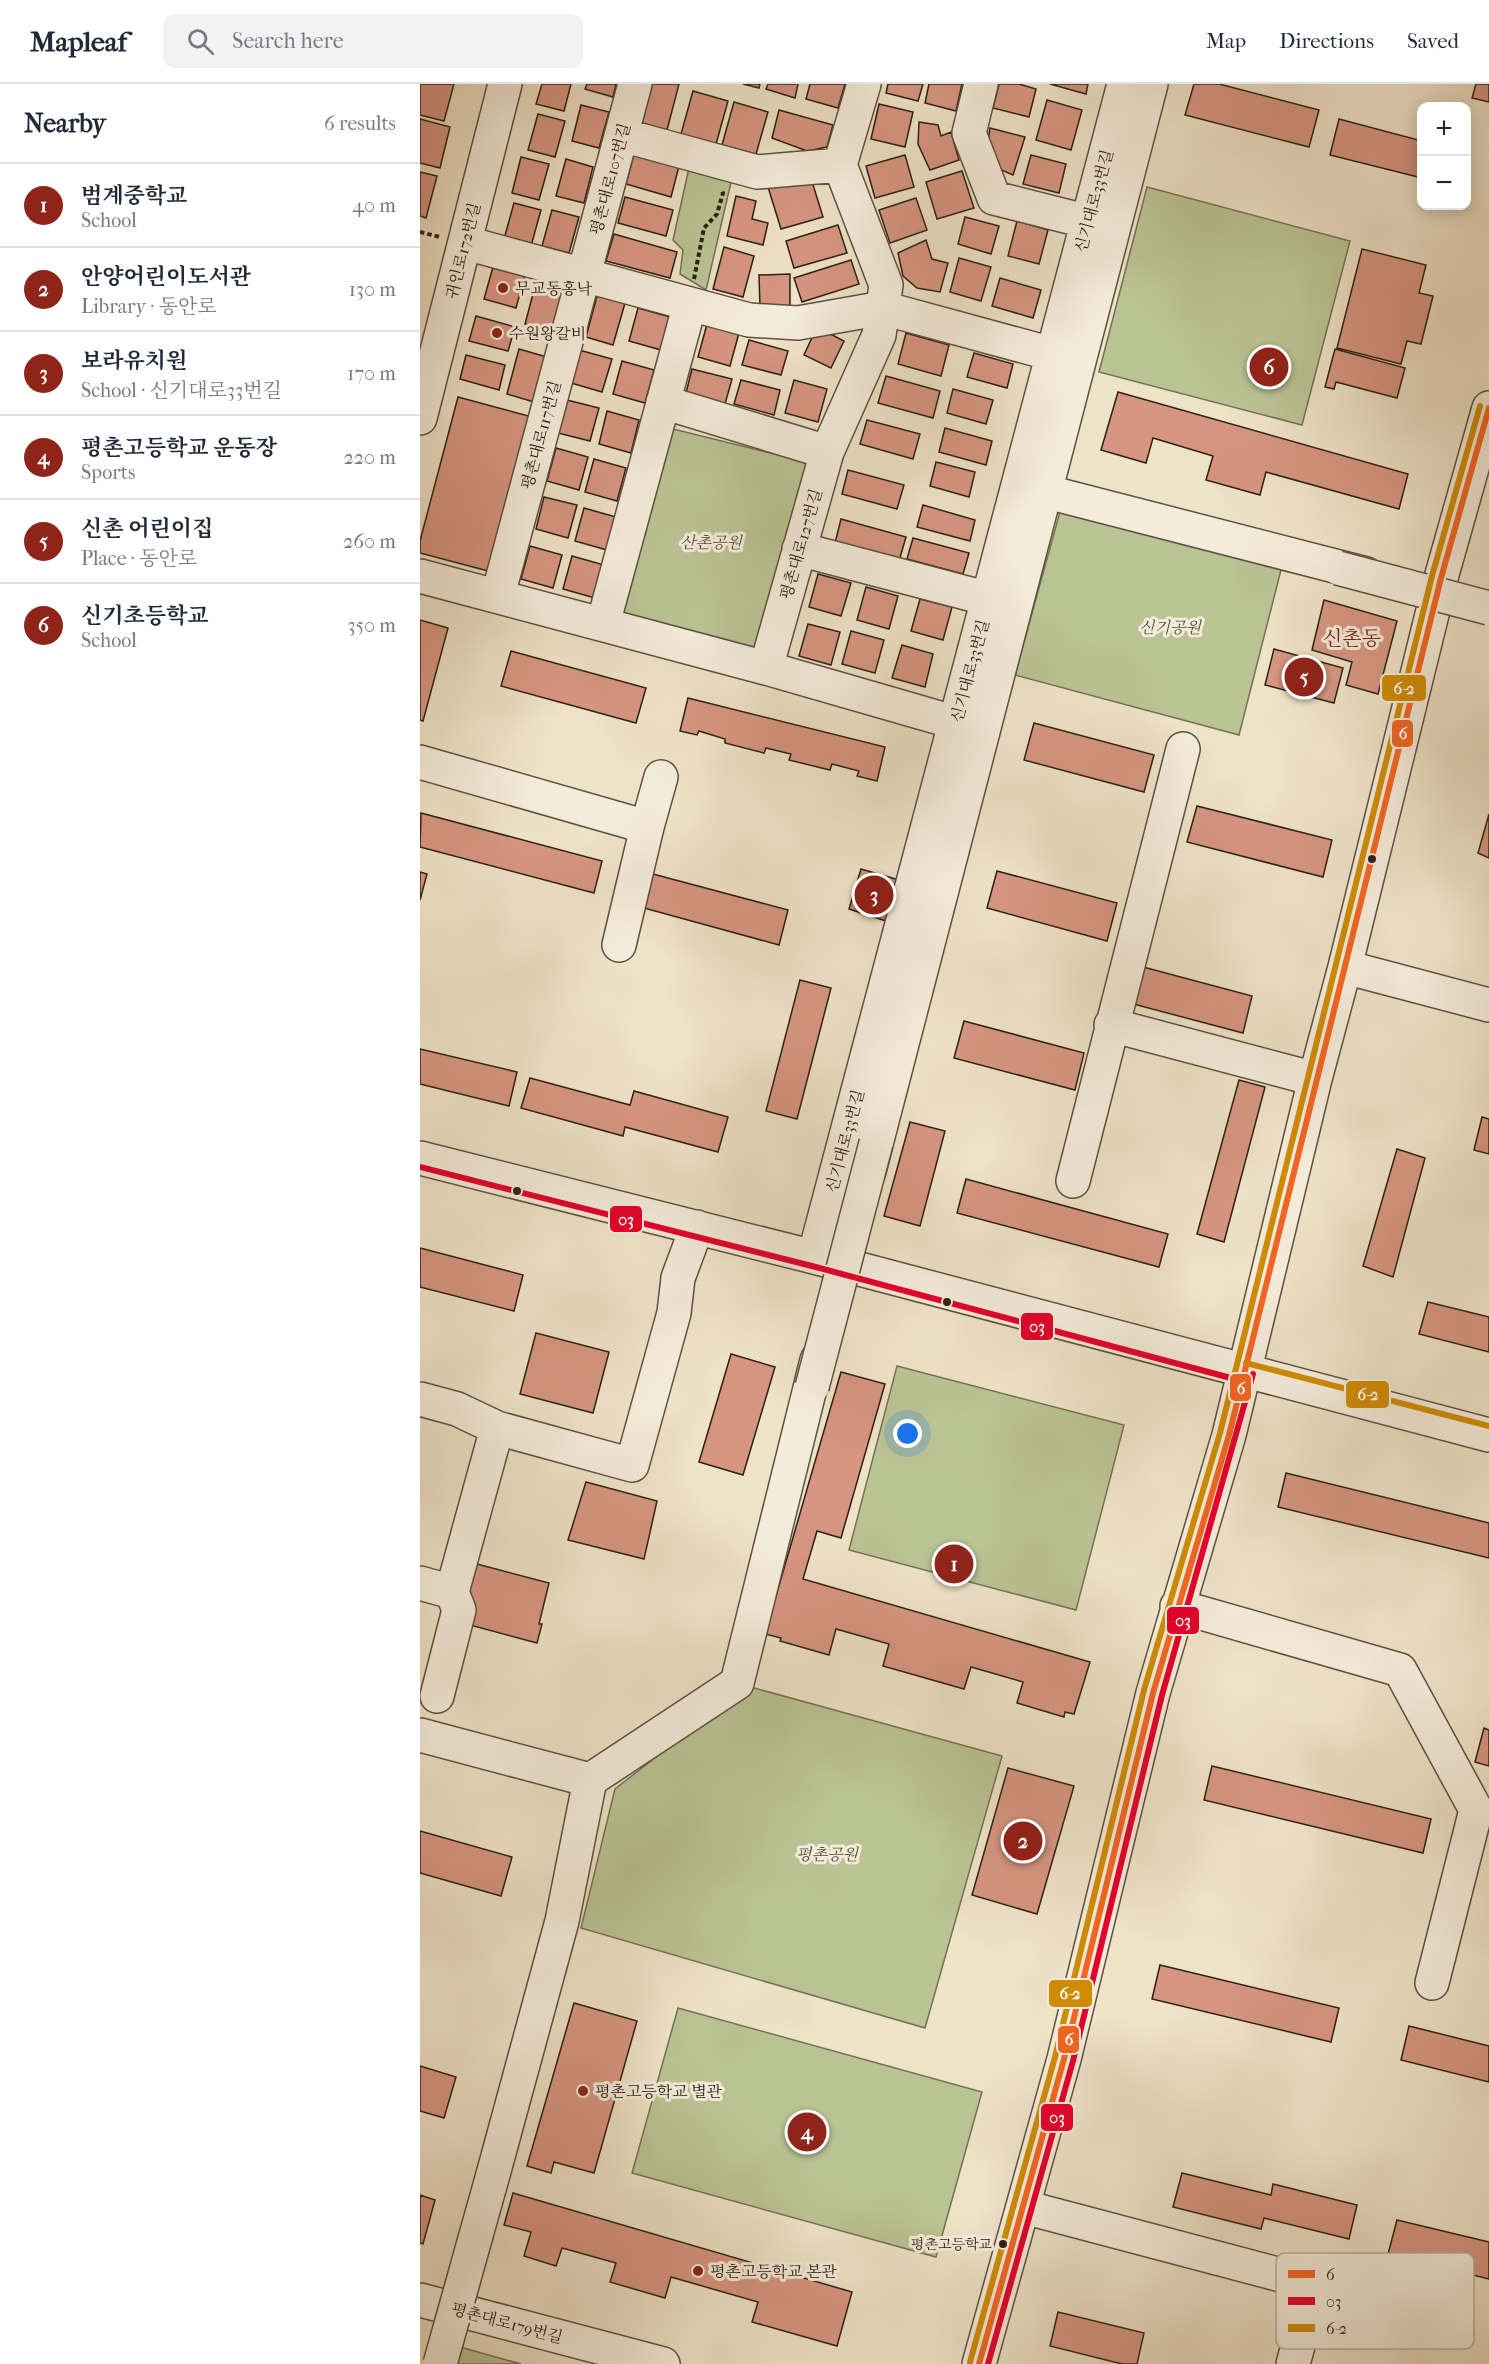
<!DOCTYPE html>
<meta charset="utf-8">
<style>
:root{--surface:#fff;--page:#f2f2f3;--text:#1f2937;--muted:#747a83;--line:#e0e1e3;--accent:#8f2418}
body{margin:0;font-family:"IM FELL French Canon","Noto Serif KR",serif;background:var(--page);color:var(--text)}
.controls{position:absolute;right:18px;top:18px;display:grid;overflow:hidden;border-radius:12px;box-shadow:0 3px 15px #0003}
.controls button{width:54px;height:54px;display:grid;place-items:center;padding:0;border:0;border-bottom:2px solid var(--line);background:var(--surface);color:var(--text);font:30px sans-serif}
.you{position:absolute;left:488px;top:1350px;width:21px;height:21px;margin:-15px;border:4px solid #fff;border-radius:50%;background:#1a73e8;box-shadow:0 0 0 9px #1a73e833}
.badge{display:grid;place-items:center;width:39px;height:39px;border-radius:50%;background:var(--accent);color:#fff;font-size:20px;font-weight:700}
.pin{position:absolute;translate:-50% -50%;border:3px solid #fff;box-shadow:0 2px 6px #0006}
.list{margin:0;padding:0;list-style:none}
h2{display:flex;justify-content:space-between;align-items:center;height:78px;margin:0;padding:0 24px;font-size:26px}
h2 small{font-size:20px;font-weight:400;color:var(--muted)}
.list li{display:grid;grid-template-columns:39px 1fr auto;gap:18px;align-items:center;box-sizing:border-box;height:84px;padding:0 24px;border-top:2px solid var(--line)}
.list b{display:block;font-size:22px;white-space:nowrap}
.list p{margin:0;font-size:20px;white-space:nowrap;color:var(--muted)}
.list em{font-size:20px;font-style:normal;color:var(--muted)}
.icon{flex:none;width:33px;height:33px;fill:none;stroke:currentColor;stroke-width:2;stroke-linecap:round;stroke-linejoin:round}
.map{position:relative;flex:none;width:1069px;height:2280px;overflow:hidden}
header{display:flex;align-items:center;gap:36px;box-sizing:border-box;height:84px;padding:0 30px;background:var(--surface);border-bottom:2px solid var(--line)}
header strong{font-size:28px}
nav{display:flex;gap:33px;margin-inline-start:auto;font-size:21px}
.search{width:420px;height:54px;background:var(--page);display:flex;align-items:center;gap:15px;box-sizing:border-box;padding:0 21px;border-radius:12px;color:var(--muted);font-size:22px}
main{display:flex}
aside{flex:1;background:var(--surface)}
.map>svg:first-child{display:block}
.green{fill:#bac394;stroke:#747253;stroke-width:1.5}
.building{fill:#d69581;stroke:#2d2012;stroke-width:1.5}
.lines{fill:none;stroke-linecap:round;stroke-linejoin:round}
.minor-casing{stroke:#5d503f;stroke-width:36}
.path{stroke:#2d2012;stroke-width:4;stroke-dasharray:4.5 3;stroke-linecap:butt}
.minor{stroke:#f4ecdb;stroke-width:33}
.minor-bridge-casing{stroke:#5d503f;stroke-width:36;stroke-linecap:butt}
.minor-bridge{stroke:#f4ecdb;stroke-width:33}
.bus-1-casing{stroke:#f4ecdb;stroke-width:10}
.bus-2-casing{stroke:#f4ecdb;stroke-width:10}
.bus-3-casing{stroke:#f4ecdb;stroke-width:10}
.bus-1{stroke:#f26522;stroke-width:6}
.bus-2{stroke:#e4002b;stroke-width:6}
.bus-3{stroke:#cf8b04;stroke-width:6}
.poi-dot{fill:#8f2418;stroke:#f4ecdb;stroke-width:2}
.bus-dot{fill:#2d2012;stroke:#f4ecdb;stroke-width:2}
.labels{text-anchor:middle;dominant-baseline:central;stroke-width:6;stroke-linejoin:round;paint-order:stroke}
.bus-label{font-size:14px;fill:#2d2012;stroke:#f4ecdb;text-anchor:end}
.street-label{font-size:16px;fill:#2d2012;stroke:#f4ecdb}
.poi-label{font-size:16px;fill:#2d2012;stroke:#f4ecdb;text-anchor:start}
.park-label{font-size:16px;font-style:italic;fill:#575139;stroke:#f4ecdb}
.quarter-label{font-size:20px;fill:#7a1f14;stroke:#f4ecdb}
.key{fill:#f4ecdb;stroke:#b8af9f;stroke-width:1.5}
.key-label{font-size:16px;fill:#2d2012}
.line-badge{stroke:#f4ecdb;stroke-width:2}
.badge-label{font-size:16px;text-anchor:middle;font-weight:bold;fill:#fff}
</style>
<header>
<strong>Mapleaf</strong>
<div class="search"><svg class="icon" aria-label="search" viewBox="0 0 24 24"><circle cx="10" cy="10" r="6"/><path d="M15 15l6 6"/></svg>Search here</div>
<nav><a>Map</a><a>Directions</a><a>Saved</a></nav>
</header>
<main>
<aside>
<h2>Nearby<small>6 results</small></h2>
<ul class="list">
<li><span class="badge">1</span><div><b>범계중학교</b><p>School</p></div><em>40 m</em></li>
<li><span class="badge">2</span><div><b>안양어린이도서관</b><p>Library · 동안로</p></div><em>130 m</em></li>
<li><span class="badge">3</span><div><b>보라유치원</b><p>School · 신기대로33번길</p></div><em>170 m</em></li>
<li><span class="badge">4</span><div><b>평촌고등학교 운동장</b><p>Sports</p></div><em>220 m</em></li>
<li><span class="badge">5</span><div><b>신촌 어린이집</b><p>Place · 동안로</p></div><em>260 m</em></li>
<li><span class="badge">6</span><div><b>신기초등학교</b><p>School</p></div><em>350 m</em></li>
</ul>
</aside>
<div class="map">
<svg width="1069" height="2280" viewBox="0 0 1069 2280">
<rect width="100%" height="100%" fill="#eee2c7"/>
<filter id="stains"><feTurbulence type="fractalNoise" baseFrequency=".00333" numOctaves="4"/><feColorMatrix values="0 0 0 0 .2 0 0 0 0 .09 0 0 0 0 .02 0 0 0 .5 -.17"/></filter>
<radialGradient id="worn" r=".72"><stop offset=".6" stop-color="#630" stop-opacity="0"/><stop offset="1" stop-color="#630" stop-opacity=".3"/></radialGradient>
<path class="green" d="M 269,84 L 312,94 L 286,206 L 260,190 L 263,166 L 253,156 Z
M 727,103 L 930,157 L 882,341 L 679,288 Z
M 241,342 L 390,379 L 341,575 L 193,537 Z
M 641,424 L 862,482 L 819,651 L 595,591 Z
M 477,1282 L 704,1341 L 656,1526 L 429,1466 Z
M 327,1602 L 582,1672 L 505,1944 L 161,1844 L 195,1705 Z
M 258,1924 L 562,2008 L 516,2173 L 212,2089 Z
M 40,2263 L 101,2280 L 35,2280 Z"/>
<path class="building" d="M 0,0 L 34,0 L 24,37 L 0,31 Z
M 122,0 L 151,0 L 144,27 L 116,20 Z
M 167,0 L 196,0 L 193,13 L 165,5 Z
M 232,0 L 259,0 L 247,46 L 222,39 Z
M 323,0 L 340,0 L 339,4 Z
M 348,0 L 378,0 L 375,14 L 346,5 Z
M 390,0 L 425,0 L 418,24 L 386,15 Z
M 468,0 L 503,0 L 498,17 L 466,9 Z
M 509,0 L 542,0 L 536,27 L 505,19 Z
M 579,0 L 599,0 L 616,5 L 609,33 L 573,24 Z
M 630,0 L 668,0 L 666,10 Z
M 774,0 L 799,0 L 899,26 L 889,63 L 765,31 Z
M 1056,0 L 1069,0 L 1069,18 L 1052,14 Z
M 273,7 L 308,17 L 296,60 L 261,50 Z
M 627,16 L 662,26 L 651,66 L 616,56 Z
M 314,18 L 348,28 L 336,70 L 302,61 Z
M 459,20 L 493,28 L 485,63 L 451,55 Z
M 161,21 L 189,28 L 179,64 L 152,57 Z
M 359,26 L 413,41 L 407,63 L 387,67 L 352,54 Z
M 118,30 L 145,37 L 135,73 L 108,66 Z
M 0,35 L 30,43 L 20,84 L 0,79 Z
M 919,35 L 1002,57 L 1002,94 L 910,71 Z
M 499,38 L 518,41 L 521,52 L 531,48 L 539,76 L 510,86 L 498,60 Z
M 570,44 L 605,53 L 593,91 L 579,85 L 568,58 Z
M 214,70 L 259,82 L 251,113 L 206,100 Z
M 485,71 L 494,103 L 455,114 L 446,82 Z
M 611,71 L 646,80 L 639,109 L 603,100 Z
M 101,73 L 129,80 L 119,116 L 92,109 Z
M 146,75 L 173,83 L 164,119 L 136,112 Z
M 542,87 L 554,124 L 517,135 L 506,98 Z
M 0,88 L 17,92 L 6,134 L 0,132 Z
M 390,91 L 403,133 L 361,145 L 348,103 Z
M 316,112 L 336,117 L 332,135 L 348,139 L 343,161 L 307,152 Z
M 205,113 L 253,126 L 246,152 L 198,139 Z
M 496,114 L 507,146 L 470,159 L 459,126 Z
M 94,119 L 121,126 L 111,162 L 84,155 Z
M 132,126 L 159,133 L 149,169 L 122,162 Z
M 545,133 L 579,142 L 571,170 L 538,160 Z
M 597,137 L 628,146 L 619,180 L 588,172 Z
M 418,141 L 427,169 L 374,184 L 366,157 Z
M 194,150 L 257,168 L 250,194 L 186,177 Z
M 506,156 L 512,175 L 528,179 L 520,208 L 497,204 L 483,192 L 478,169 Z
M 304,163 L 334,172 L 323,213 L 293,205 Z
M 942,165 L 1006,181 L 999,209 L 1013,212 L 1001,260 L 987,257 L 981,280 L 917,264 Z
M 539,174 L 571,183 L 561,217 L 530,208 Z
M 431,176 L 439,200 L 382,218 L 374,194 Z
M 73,183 L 105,191 L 96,224 L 64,215 Z
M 370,190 L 370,224 L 340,224 L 339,191 Z
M 580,194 L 621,206 L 613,234 L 572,222 Z
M 117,195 L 144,202 L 132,247 L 105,240 Z
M 177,212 L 205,219 L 193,261 L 166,253 Z
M 218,224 L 250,233 L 241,266 L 209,257 Z
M 56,232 L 95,243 L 88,267 L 49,257 Z
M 287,240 L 319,249 L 310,282 L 278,273 Z
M 397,243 L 424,257 L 411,284 L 384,271 Z
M 486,249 L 529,261 L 521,292 L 478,280 Z
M 329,256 L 368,267 L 361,291 L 322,281 Z
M 99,265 L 127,273 L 114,318 L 87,310 Z
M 915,265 L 985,284 L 977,314 L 916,298 L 914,305 L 905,303 Z
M 159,266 L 192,275 L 182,308 L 151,299 Z
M 554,269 L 593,280 L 587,304 L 547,293 Z
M 46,271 L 85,281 L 79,306 L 40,295 Z
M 202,277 L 234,286 L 225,319 L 193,310 Z
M 272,285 L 312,295 L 305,320 L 266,309 Z
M 466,292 L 520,307 L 513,334 L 458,319 Z
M 321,296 L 360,306 L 354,331 L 314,320 Z
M 374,296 L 407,305 L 398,338 L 365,329 Z
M 533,305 L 573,316 L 566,340 L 527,329 Z
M 698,308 L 988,390 L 979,425 L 846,388 L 840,411 L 786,396 L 793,372 L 733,354 L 726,379 L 681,366 Z
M 38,313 L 112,333 L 72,488 L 0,469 L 0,457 Z
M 147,316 L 179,324 L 170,357 L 138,349 Z
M 187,327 L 219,336 L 211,369 L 179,360 Z
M 447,336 L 500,350 L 493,375 L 440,360 Z
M 525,344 L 572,357 L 566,381 L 519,368 Z
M 136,364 L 168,373 L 159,406 L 127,397 Z
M 174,375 L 206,384 L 197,417 L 165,408 Z
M 516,378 L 555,388 L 549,413 L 510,402 Z
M 428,386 L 484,401 L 477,425 L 422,410 Z
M 124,413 L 157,421 L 148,454 L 116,445 Z
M 503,421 L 555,436 L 550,457 L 497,443 Z
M 164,424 L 196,433 L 187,466 L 155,457 Z
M 421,435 L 486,453 L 479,477 L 415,459 Z
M 493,454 L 549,469 L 543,490 L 487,475 Z
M 110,462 L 142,471 L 133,504 L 101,495 Z
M 152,472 L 184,481 L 175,514 L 143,505 Z
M 398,490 L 431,499 L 421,532 L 389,523 Z
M 446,503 L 478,512 L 469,545 L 437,536 Z
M 500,515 L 532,523 L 523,556 L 491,547 Z
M 904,516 L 977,537 L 958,610 L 926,601 L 932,578 L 892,566 Z
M 0,536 L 28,544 L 3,637 L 0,636 Z
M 388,540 L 420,548 L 411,581 L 379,572 Z
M 431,547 L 464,556 L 455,589 L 422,580 Z
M 482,561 L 513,570 L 505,603 L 472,594 Z
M 854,565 L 923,584 L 914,619 L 845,601 Z
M 91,567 L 226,604 L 216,639 L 81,602 Z
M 268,614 L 465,663 L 457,697 L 437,692 L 439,687 L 412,680 L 410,686 L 369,676 L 371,670 L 346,664 L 344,669 L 305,659 L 305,655 L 279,647 L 277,651 L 260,647 Z
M 614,639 L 734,671 L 724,708 L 604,676 Z
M 777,722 L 912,756 L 903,793 L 767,758 Z
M 1,729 L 182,777 L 174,809 L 0,763 Z
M 1069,730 L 1069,774 L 1058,769 Z
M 441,785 L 479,796 L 466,837 L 429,825 Z
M 577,787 L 697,819 L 687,857 L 567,824 Z
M 0,788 L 7,790 L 0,816 Z
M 233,790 L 368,826 L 359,861 L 224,824 Z
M 712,880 L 832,912 L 823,949 L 702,917 Z
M 380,896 L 411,904 L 377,1035 L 346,1027 Z
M 544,937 L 664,969 L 655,1006 L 534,974 Z
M 0,965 L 97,988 L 89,1022 L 0,1000 Z
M 110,994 L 210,1021 L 214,1007 L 308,1033 L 298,1068 L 205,1043 L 203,1052 L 101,1024 Z
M 819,996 L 845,1003 L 804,1158 L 777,1150 Z
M 1062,1033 L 1069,1035 L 1069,1070 L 1054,1066 Z
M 490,1038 L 525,1047 L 500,1142 L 464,1132 Z
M 977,1065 L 1005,1074 L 973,1193 L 943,1182 Z
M 546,1095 L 748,1150 L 739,1183 L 537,1129 Z
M 0,1164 L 103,1191 L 94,1227 L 0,1203 Z
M 1008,1218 L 1069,1233 L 1069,1268 L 999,1250 Z
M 116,1249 L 189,1268 L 173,1329 L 100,1310 Z
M 311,1270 L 355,1283 L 323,1391 L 279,1378 Z
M 421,1288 L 465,1300 L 421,1454 L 397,1447 L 383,1495 L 670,1578 L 654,1630 L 645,1628 L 644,1633 L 597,1619 L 603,1598 L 551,1583 L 544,1605 L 463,1582 L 469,1560 L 416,1545 L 409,1571 L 360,1557 L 361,1554 L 345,1550 Z
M 866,1389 L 1069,1439 L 1069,1474 L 858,1423 Z
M 166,1398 L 237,1417 L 224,1475 L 148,1456 Z
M 57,1480 L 129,1499 L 119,1540 L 122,1540 L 117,1559 L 39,1538 Z
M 1064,1644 L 1069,1646 L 1069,1682 L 1055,1678 Z
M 792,1682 L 1011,1735 L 1003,1769 L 784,1716 Z
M 588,1684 L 654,1702 L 617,1830 L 552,1811 Z
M 0,1747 L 92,1773 L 81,1812 L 0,1789 Z
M 740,1881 L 919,1924 L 911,1958 L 732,1915 Z
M 154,1919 L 217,1937 L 174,2089 L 134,2078 L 131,2089 L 107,2082 Z
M 989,1942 L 1069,1962 L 1069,1998 L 981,1976 Z
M 0,1982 L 36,1993 L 24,2034 L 0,2027 Z
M 762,2089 L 851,2111 L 853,2100 L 937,2121 L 929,2155 L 844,2134 L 841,2145 L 753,2123 Z
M 93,2109 L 432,2208 L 417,2262 L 332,2238 L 338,2218 L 251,2193 L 245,2214 L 190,2198 L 196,2179 L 142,2164 L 136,2182 L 104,2172 L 111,2148 L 84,2141 Z
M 0,2111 L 15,2116 L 3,2160 L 0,2159 Z
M 977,2136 L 1069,2158 L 1069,2195 L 968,2170 Z
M 638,2228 L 724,2249 L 717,2280 L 702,2280 L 630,2262 Z"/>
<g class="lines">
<g class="minor-casing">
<path id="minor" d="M 561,0 L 549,49 L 574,114 L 669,138
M 202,51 L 337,88 L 420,81
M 46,159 L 329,236 L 378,239 L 463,224 L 632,270
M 243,318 L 407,368
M 0,334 L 85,0
M 604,402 L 946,490
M 379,465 L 569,515
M 0,492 L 346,584 L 537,639
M 78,511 L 215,0
M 183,540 L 270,220
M 346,584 L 407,368 L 459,251 L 466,201 L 420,81 L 444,0
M 0,678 L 227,743 L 199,861
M 227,743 L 241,693
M 925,883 L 1069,921
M 691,941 L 895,995
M 0,1074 L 394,1173 L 1069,1351
M 449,1087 L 731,0
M 653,1097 L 763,665
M 394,1173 L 704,0
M 0,1315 L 37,1325 L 77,1344 L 212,1381 L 254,1229 L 258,1194 L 277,1143
M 0,1499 L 32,1508 L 77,1344
M 757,1522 L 980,1586 L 1056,1726 L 1012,1899
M 17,1612 L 39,1526 L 32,1508
M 0,1651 L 170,1696
M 74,2087 L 142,1837 L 170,1696 L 317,1599 L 397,1276
M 604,2123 L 895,2200 L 873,2280
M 0,2216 L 243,2280
M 559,2280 L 644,1975 L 733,1609 L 809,1351 L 895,995 L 925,883 L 1021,494 L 1069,324"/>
</g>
<path class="path" d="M 0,148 L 20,153
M 274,195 L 284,144 L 297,130 L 303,109 L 301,105"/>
<use href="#minor" class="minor"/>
<g class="minor-bridge-casing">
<path id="minor-bridge" d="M 918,484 L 1069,524
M 392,1303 L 456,1059
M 20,2280 L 74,2087"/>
</g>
<use href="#minor-bridge" class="minor-bridge"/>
<g class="bus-1-casing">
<path id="bus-1" d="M 559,2280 L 644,1975 L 733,1609 L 809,1351 L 1021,494 L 1069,324"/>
</g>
<g class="bus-2-casing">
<path id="bus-2" d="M 0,1083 L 392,1182 L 822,1297
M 568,2280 L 653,1977 L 742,1611 L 833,1290"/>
</g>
<g class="bus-3-casing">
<path id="bus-3" d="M 826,1279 L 1069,1342
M 550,2278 L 635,1973 L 724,1606 L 800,1349 L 1012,492 L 1060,322"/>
</g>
<use href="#bus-1" class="bus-1"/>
<use href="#bus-2" class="bus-2"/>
<use href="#bus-3" class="bus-3"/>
</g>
<g class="poi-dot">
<circle cx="83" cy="204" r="6"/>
<circle cx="77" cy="249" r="6"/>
<circle cx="163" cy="2007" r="6"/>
<circle cx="278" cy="2187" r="6"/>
</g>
<g class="bus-dot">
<circle cx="952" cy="775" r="5"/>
<circle cx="97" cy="1107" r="5"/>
<circle cx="527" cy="1218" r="5"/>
<circle cx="583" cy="2160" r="5"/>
</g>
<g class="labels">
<g class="bus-label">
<text x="572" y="2160">평촌고등학교</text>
</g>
<g class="street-label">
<text transform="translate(190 95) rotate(-75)">평촌대로107번길</text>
<text transform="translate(674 117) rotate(-75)">신기대로33번길</text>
<text transform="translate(43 167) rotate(-76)">귀인로172번길</text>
<text transform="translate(121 351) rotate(-75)">평촌대로117번길</text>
<text transform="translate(381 460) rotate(-74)">평촌대로127번길</text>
<text transform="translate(550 587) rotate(-75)">신기대로33번길</text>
<text transform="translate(425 1057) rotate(-75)">신기대로33번길</text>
<text transform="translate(87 2239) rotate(15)">평촌대로179번길</text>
</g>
<g class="poi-label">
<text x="95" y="204">무교동홍낙</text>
<text x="89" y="249">수원왕갈비</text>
<text x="175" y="2007">평촌고등학교 별관</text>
<text x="290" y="2187">평촌고등학교 본관</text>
</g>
<g class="park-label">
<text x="291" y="458">산촌공원</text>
<text x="750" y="543">신기공원</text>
<text x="407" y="1770">평촌공원</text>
</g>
<g class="quarter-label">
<text x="932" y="554">신촌동</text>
</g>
</g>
<rect x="856" y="2169" width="198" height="96" rx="9" class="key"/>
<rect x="868" y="2186" width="27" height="8" fill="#f26522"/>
<rect x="868" y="2213" width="27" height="8" fill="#e4002b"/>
<rect x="868" y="2240" width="27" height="8" fill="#cf8b04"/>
<g class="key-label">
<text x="906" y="2196">6</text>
<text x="906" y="2223">03</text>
<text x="906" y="2250">6-2</text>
</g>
<g class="line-badge">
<rect x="961" y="590" width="46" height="28" rx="6" fill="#cf8b04"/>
<rect x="971" y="635" width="23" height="29" rx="6" fill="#f26522"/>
<rect x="189" y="1121" width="34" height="28" rx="6" fill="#e4002b"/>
<rect x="600" y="1228" width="34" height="29" rx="6" fill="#e4002b"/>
<rect x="809" y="1289" width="23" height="29" rx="6" fill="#f26522"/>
<rect x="925" y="1296" width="45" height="29" rx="6" fill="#cf8b04"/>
<rect x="746" y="1522" width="34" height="29" rx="6" fill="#e4002b"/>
<rect x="628" y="1895" width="45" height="29" rx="6" fill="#cf8b04"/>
<rect x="637" y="1941" width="23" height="29" rx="6" fill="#f26522"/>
<rect x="620" y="2019" width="34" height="29" rx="6" fill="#e4002b"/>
</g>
<g class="badge-label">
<text x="984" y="610">6-2</text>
<text x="983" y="655">6</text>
<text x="206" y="1141">03</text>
<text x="617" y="1248">03</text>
<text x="821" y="1310">6</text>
<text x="948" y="1316">6-2</text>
<text x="763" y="1542">03</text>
<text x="650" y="1915">6-2</text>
<text x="649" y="1961">6</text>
<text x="637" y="2039">03</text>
</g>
<rect width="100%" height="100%" filter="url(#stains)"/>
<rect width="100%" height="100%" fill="url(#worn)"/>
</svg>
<div class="controls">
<button>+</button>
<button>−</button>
</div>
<div class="you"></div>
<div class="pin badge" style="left:534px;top:1480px">1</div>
<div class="pin badge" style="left:603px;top:1757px">2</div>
<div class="pin badge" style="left:454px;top:811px">3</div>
<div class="pin badge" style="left:387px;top:2048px">4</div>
<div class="pin badge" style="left:884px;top:593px">5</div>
<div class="pin badge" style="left:849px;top:283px">6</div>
</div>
</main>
